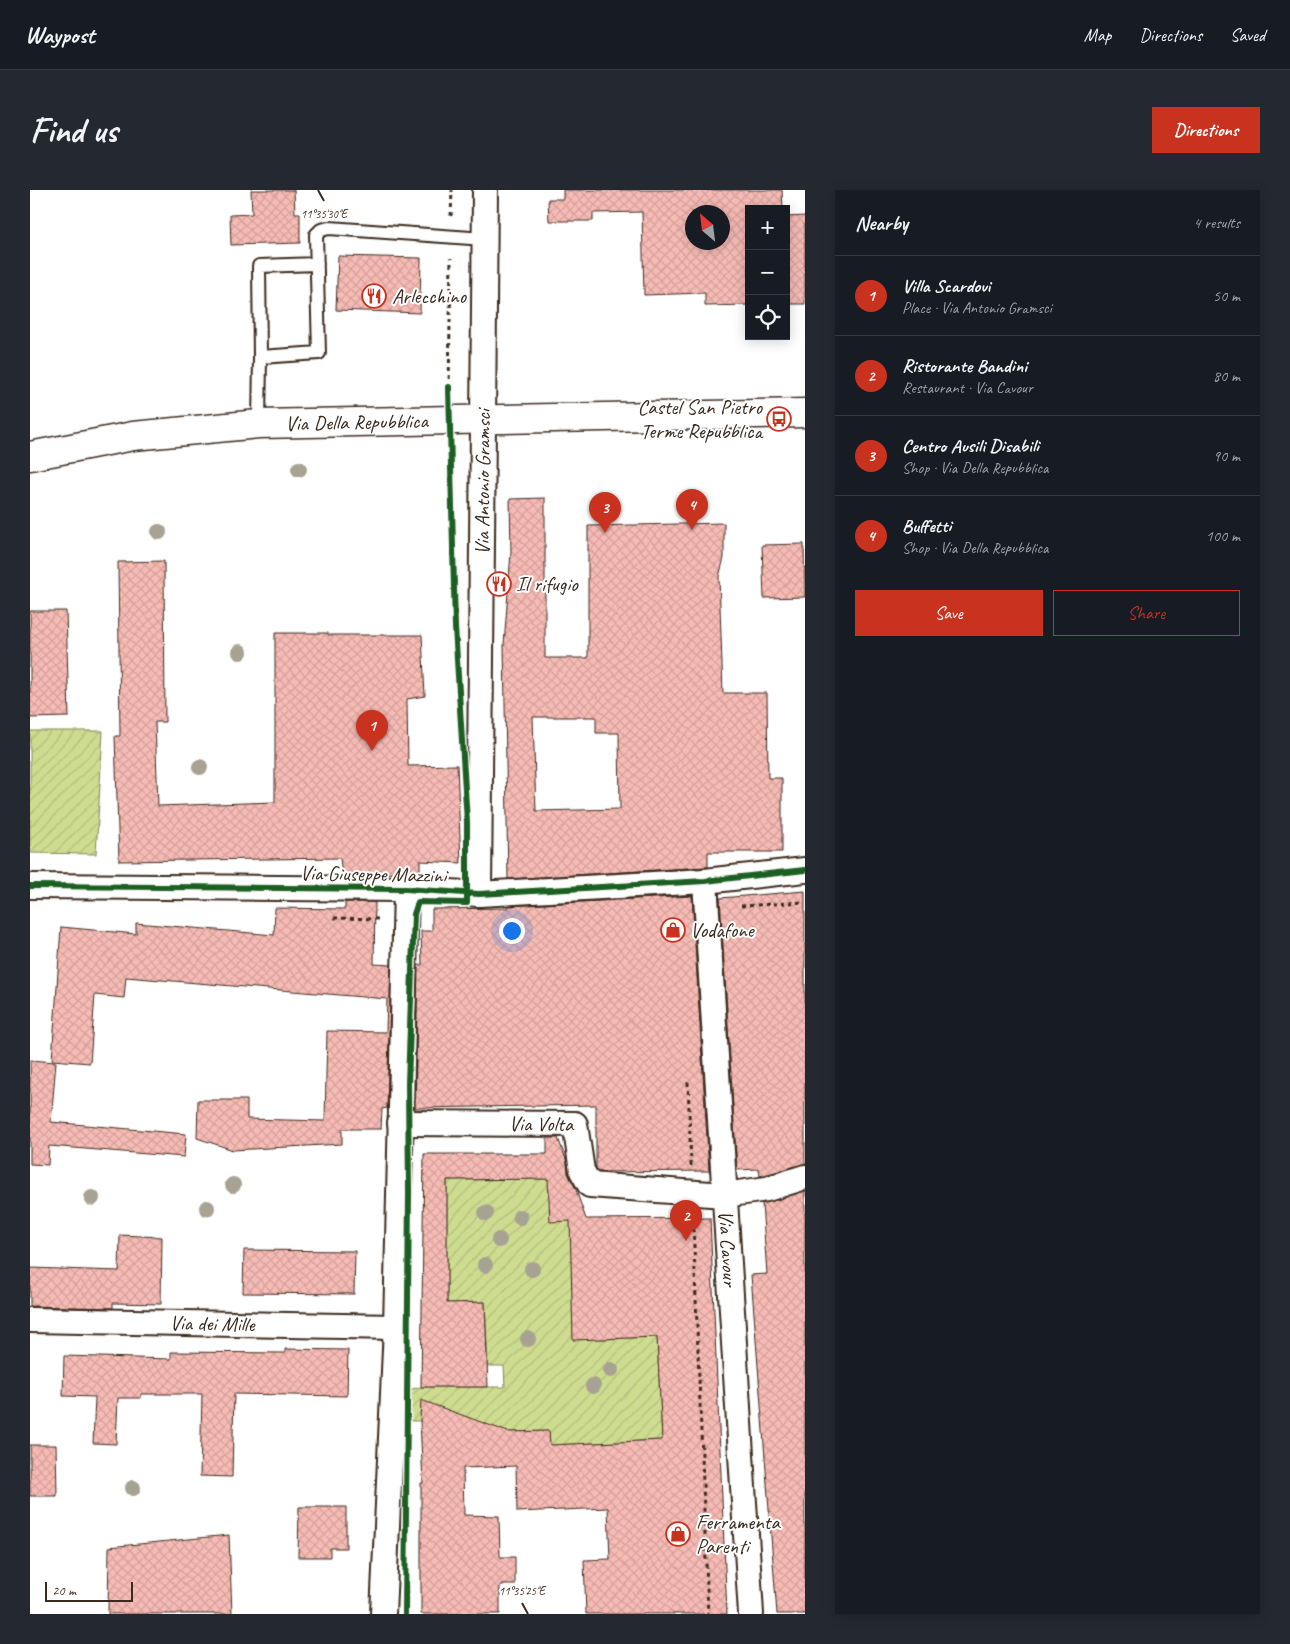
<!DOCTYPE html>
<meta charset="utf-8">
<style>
:root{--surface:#171b24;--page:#242831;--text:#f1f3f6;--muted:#9ea1a6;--line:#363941;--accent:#c8321e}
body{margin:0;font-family:Caveat,sans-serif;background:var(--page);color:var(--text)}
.controls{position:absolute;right:15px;top:15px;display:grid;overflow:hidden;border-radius:0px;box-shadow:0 2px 12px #0003}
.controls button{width:45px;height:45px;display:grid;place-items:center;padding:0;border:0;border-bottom:1px solid var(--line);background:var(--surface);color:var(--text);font:25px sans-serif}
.compass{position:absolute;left:655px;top:15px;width:45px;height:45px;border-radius:50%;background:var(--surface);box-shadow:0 2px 12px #0003;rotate:332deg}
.scale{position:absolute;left:15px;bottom:12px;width:88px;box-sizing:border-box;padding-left:5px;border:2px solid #3b2a1e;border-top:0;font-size:14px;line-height:18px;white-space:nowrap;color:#3b2a1e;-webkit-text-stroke:4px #fff;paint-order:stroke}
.you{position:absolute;left:481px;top:740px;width:18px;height:18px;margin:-12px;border:4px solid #fff;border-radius:50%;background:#1a73e8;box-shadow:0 0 0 8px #1a73e833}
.badge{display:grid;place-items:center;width:32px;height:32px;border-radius:50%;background:var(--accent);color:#fff;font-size:16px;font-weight:700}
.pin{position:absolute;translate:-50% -41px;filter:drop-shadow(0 1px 2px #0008)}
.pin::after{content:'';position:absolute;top:26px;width:18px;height:15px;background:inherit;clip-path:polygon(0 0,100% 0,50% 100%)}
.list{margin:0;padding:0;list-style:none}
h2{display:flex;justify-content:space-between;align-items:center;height:65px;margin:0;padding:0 20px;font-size:21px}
h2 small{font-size:16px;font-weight:400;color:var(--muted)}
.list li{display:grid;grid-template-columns:32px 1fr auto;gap:15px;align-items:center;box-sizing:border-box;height:80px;padding:0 20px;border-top:1px solid var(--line)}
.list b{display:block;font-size:19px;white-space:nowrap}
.list p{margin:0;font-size:16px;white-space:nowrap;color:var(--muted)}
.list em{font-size:16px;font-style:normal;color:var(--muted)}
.actions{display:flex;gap:10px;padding:15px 20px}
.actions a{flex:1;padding:11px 0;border:1px solid var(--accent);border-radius:0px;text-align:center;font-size:18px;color:var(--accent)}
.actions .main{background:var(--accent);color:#fff}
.icon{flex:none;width:28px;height:28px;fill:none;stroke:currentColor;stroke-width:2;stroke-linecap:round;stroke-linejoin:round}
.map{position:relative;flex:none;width:775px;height:1424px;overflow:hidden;border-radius:0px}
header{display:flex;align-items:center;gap:30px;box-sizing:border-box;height:70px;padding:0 25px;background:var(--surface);border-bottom:1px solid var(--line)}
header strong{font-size:24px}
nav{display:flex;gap:28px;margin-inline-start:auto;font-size:18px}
.intro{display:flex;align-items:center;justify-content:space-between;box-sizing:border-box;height:120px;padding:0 30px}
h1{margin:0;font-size:35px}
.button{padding:12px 22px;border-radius:0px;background:var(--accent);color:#fff;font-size:18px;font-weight:700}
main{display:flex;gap:30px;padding:0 30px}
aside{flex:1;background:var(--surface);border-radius:0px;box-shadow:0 2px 12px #0003}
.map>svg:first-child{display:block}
.garden{fill:url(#garden-furrows);stroke:#848357}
.building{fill:url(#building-cross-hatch);stroke:#3b2a1e;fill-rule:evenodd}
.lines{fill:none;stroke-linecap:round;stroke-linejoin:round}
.lane-casing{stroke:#3b2a1e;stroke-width:16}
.street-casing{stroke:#3b2a1e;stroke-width:28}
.primary-casing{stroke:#3b2a1e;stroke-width:31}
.path{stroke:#3b2a1e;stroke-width:3;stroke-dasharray:4 4;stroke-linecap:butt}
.lane{stroke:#fff;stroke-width:12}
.street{stroke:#fff;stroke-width:24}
.primary{stroke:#fff;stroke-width:28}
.cycleway-casing{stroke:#fff;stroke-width:9}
.cycleway{stroke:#1b5e20;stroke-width:6}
.tree{fill:#a8a293}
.ticks{fill:none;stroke:#3b2a1e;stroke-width:2}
.labels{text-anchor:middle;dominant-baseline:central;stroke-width:4;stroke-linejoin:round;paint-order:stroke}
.poi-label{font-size:21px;fill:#3b2a1e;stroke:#fff;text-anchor:start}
.street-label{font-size:21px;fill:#3b2a1e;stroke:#fff}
.ticks-label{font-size:12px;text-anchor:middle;fill:#3b2a1e;stroke:#fff;stroke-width:4;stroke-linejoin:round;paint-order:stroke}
</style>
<header>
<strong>Waypost</strong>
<nav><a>Map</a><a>Directions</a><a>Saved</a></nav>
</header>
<div class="intro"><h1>Find us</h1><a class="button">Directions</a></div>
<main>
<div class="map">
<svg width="775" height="1424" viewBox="0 0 775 1424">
<defs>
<pattern id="garden-furrows" width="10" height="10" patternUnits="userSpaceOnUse" patternTransform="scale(1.25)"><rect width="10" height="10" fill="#cedc90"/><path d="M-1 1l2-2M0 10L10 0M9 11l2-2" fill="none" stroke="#b2bd7c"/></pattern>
<pattern id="building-cross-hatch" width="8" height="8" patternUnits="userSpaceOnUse" patternTransform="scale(1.25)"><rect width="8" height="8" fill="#f7bbb5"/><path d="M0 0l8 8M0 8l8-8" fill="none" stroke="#d5a19b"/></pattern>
</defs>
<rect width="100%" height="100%" fill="#fff"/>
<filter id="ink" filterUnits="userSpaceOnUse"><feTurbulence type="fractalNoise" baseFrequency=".02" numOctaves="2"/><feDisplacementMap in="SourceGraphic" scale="10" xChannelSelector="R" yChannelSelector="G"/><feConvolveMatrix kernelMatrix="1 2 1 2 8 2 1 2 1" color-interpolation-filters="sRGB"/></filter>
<g filter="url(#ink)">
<path class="garden" d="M 0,541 L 73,541 L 66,664 L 0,663 Z
M 518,989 L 540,1031 L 570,1149 L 627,1147 L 632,1250 L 520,1255 L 519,1241 L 478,1242 L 390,1231 L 377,1231 L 377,1200 L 391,1197 L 475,1197 L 474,1176 L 458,1176 L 455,1112 L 417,1113 L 417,990 Z"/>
<path class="building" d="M 221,0 L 264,0 L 265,23 L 270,23 L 270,53 L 201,55 L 200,25 L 222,24 Z
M 533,0 L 752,0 L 753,19 L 719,19 L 719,115 L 675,116 L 675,103 L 614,105 L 612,22 L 563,23 L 563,31 L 519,31 L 518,9 L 533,9 ZM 662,22 L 692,22 L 692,52 L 662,52 Z
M 775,26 L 775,114 L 756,114 L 756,27 Z
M 308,66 L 391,68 L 390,123 L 306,120 Z
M 515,308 L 515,468 L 558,468 L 558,336 L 694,333 L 694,368 L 689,387 L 693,503 L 737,503 L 738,588 L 752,588 L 752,662 L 678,662 L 678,677 L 674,677 L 478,689 L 474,455 L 481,362 L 480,309 ZM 503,527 L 566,527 L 566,543 L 589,543 L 590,619 L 506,621 Z
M 774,354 L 775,407 L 734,408 L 732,355 Z
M 134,371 L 135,532 L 125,532 L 128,616 L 245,612 L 245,443 L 298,443 L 298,445 L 392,445 L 395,506 L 377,509 L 378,576 L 427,575 L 431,673 L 390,671 L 390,682 L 346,684 L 346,685 L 312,685 L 310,668 L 89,671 L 85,546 L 90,546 L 88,372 Z
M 0,421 L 36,421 L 39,527 L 0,528 Z
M 775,701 L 775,974 L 730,986 L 729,979 L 707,980 L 690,708 Z
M 662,706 L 679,981 L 568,982 L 566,979 L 566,915 L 385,918 L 388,775 L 392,775 L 391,741 L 402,741 L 402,719 L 478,718 L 478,716 Z
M 315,712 L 345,712 L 344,774 L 361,775 L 357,918 L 352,919 L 351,939 L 312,939 L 312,954 L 203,960 L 167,948 L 168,910 L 217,910 L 217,929 L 295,931 L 297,841 L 356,842 L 357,809 L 96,787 L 94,808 L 65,805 L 60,873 L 22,870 L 31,737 L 106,744 L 106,733 L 244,745 L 245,718 L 315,719 Z
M 0,870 L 26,872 L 21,932 L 156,944 L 154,967 L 19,956 L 18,975 L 0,974 Z
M 517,948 L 528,948 L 537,972 L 538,983 L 545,997 L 556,1029 L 680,1028 L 697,1424 L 556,1424 L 554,1370 L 580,1369 L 578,1318 L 487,1322 L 486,1276 L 433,1278 L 434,1325 L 469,1326 L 470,1367 L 485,1367 L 485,1395 L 470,1395 L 470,1424 L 391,1424 L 391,1293 L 393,1293 L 390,1231 L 391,1210 L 478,1242 L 519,1241 L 520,1255 L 632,1250 L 627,1147 L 543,1150 L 540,1031 L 520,1032 L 518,989 L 417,990 L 417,1113 L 455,1112 L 458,1197 L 391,1197 L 394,964 L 517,964 Z
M 775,1001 L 775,1424 L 747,1424 L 721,1085 L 737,1084 L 732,1014 Z
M 90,1045 L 132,1047 L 131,1114 L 83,1113 L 83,1118 L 0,1116 L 0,1078 L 89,1081 Z
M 214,1060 L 325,1061 L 324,1104 L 213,1103 Z
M 255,1159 L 318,1160 L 317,1206 L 204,1204 L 202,1287 L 170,1286 L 172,1204 L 111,1204 L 111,1208 L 88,1208 L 86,1254 L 63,1253 L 65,1207 L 33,1206 L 34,1166 L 141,1169 L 141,1162 L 255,1163 Z
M 0,1255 L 26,1255 L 27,1306 L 0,1306 Z
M 269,1317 L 316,1317 L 316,1358 L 300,1358 L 300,1367 L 268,1367 Z
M 199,1345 L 202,1424 L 78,1424 L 79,1357 Z"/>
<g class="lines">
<g class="lane-casing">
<path id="lane" d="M 230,167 L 229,76 L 287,74
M 229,234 L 230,167 L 289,163 L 286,45 L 291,40 L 299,38 L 455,49"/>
</g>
<g class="street-casing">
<g id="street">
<path id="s1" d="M 675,691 L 721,1424"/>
<path d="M 0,696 L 376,699 L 449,704 L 675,691 L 775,680"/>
<path id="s2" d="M 449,704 L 455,0"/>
<path id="s3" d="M 370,933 L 545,934 L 552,981 L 560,995 L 694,1005 L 737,999 L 775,987"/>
<path id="s4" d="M 0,1130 L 366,1137"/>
<path d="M 353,1424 L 366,1137 L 376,699"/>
</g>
</g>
<g class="primary-casing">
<g id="primary">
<path id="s5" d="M 0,266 L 103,246 L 229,234 L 775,223"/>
</g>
</g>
<path class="path" d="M 421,26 L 422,0
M 419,197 L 421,68
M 711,716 L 775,712
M 304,728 L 350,729
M 658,892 L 661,976
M 663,1030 L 678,1424"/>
<use href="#lane" class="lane"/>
<use href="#street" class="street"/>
<use href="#primary" class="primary"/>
<g class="cycleway-casing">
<path id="cycleway" d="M 0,696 L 376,699 L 449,704 L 675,691 L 775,680
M 375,1424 L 379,1003 L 378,893 L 384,724 L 388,712 L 437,713 L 437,632 L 425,437 L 419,197"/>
</g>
<use href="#cycleway" class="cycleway"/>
</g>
<g class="tree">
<circle cx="269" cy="279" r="8"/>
<circle cx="129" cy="342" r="8"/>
<circle cx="210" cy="462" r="8"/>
<circle cx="170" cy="577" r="8"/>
<circle cx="203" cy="995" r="8"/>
<circle cx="62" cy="1008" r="8"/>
<circle cx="177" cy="1018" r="8"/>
<circle cx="456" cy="1023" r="8"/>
<circle cx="490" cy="1027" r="8"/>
<circle cx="469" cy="1050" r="8"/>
<circle cx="455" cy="1075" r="8"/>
<circle cx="502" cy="1079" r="8"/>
<circle cx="498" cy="1149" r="8"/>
<circle cx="581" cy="1180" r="8"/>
<circle cx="563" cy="1196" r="8"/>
<circle cx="103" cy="1298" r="8"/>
</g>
</g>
<path class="ticks" d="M 288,0 L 294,11M 492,1413 L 498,1424"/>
<defs>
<g id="restaurant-ring" transform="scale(1.25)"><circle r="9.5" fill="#fff" stroke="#c8321e" stroke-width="1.5"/><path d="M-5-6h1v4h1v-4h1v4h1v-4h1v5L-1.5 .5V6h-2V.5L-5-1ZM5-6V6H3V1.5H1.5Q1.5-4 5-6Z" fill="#c8321e"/></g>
<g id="bus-ring" transform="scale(1.25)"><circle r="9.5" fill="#fff" stroke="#c8321e" stroke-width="1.5"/><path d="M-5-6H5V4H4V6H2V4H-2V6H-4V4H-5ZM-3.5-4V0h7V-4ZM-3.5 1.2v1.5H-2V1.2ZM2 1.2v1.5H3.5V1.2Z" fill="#c8321e"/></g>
<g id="shop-ring" transform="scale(1.25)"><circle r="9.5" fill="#fff" stroke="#c8321e" stroke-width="1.5"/><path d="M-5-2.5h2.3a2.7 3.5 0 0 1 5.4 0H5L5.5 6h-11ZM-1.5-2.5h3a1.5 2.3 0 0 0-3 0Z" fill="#c8321e"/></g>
</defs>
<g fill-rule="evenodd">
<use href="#restaurant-ring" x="344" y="106"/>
<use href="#bus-ring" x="749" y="229"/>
<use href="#restaurant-ring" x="469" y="394"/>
<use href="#shop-ring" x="643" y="740"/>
<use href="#shop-ring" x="648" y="1344"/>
</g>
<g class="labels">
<g class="poi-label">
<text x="362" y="106">Arlecchino</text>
<text x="732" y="217" text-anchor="end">Castel San Pietro<tspan x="732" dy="24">Terme Repubblica</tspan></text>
<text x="486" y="394">Il rifugio</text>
<text x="660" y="740">Vodafone</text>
<text x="666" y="1332">Ferramenta<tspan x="666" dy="24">Parenti</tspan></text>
</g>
<g class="street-label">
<text stroke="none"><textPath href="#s5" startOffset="329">Via Della Repubblica</textPath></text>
<text stroke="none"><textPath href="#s2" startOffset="412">Via Antonio Gramsci</textPath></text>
<text transform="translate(343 684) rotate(1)">Via Giuseppe Mazzini</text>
<text stroke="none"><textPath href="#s3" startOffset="141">Via Volta</textPath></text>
<text stroke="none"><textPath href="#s1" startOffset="368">Via Cavour</textPath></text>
<text stroke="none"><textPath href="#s4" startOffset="182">Via dei Mille</textPath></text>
</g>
</g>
<g class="ticks-label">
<text x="294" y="28">11°35'30"E</text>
<text x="492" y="1405">11°35'25"E</text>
</g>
</svg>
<div class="controls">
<button>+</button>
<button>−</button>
<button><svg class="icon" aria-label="locate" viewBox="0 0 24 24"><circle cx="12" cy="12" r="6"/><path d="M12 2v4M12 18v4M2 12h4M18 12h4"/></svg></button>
</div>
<svg class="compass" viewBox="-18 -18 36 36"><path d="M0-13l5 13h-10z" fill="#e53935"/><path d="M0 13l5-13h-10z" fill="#9ea1a6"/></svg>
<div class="scale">20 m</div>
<div class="you"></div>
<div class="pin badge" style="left:342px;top:561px">1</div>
<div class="pin badge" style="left:656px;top:1051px">2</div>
<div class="pin badge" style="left:575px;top:343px">3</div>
<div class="pin badge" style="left:662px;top:340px">4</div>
</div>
<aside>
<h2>Nearby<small>4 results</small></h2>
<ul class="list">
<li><span class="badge">1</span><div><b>Villa Scardovi</b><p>Place · Via Antonio Gramsci</p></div><em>50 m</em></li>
<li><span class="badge">2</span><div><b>Ristorante Bandini</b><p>Restaurant · Via Cavour</p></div><em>80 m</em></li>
<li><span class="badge">3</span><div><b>Centro Ausili Disabili</b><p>Shop · Via Della Repubblica</p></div><em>90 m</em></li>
<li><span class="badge">4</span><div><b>Buffetti</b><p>Shop · Via Della Repubblica</p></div><em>100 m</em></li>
</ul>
<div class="actions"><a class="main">Save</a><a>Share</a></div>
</aside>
</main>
